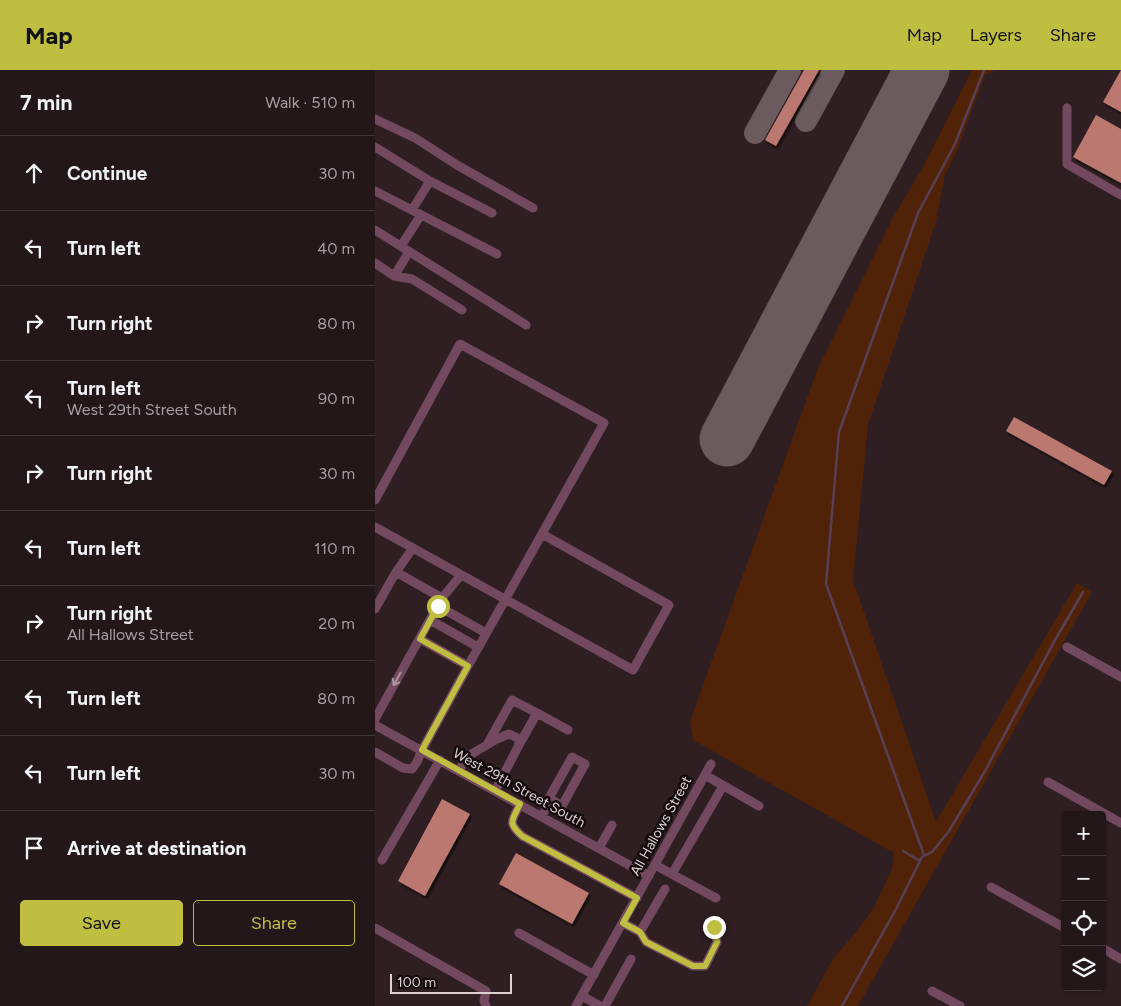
<!DOCTYPE html>
<meta charset="utf-8">
<style>
:root{--surface:#24171a;--page:#302427;--text:#f1f3f6;--muted:#a39fa2;--line:#413639;--accent:#c0be40}
body{margin:0;font-family:Figtree,sans-serif;background:var(--page);color:var(--text)}
.controls{position:absolute;right:15px;bottom:15px;display:grid;overflow:hidden;border-radius:5px;box-shadow:0 1px 4px #0004}
.controls button{width:45px;height:45px;display:grid;place-items:center;padding:0;border:0;border-bottom:1px solid var(--line);background:var(--surface);color:var(--text);font:25px sans-serif}
.scale{position:absolute;left:15px;bottom:12px;width:122px;box-sizing:border-box;padding-left:5px;border:2px solid #dfd2d4;border-top:0;font-size:14px;line-height:18px;white-space:nowrap;color:#dfd2d4;-webkit-text-stroke:4px #130b0d;paint-order:stroke}
.stop{position:absolute;width:15px;height:15px;margin:-11px;border:4px solid #c0be40;border-radius:50%;background:#fff}
.stop.end{background:#c0be40;border-color:#fff;box-shadow:0 1px 5px #0008}
.list{margin:0;padding:0;list-style:none}
h2{display:flex;justify-content:space-between;align-items:center;height:65px;margin:0;padding:0 20px;font-size:21px}
h2 small{font-size:16px;font-weight:400;color:var(--muted)}
.list li{display:grid;grid-template-columns:32px 1fr auto;gap:15px;align-items:center;box-sizing:border-box;height:75px;padding:0 20px;border-top:1px solid var(--line)}
.list b{display:block;font-size:19px;white-space:nowrap}
.list p{margin:0;font-size:16px;white-space:nowrap;color:var(--muted)}
.list em{font-size:16px;font-style:normal;color:var(--muted)}
.actions{display:flex;gap:10px;padding:15px 20px}
.actions a{flex:1;padding:11px 0;border:1px solid var(--accent);border-radius:5px;text-align:center;font-size:18px;color:var(--accent)}
.actions .main{background:var(--accent);color:#111}
.icon{flex:none;width:28px;height:28px;fill:none;stroke:currentColor;stroke-width:2;stroke-linecap:round;stroke-linejoin:round}
.map{position:relative;flex:none;width:746px;height:936px;overflow:hidden}
header{display:flex;align-items:center;gap:30px;box-sizing:border-box;height:70px;padding:0 25px;background:var(--accent);color:#111}
header strong{font-size:24px}
nav{display:flex;gap:28px;margin-inline-start:auto;font-size:18px}
main{display:flex}
aside{flex:1;background:var(--surface)}
.map>svg:first-child{display:block}
.green{fill:#502308}
.lines{fill:none;stroke-linecap:round;stroke-linejoin:round}
.stream{stroke:#593f56;stroke-width:2.5}
.taxiway{stroke:#6b5b5e;stroke-width:22}
.runway{stroke:#6b5b5e;stroke-width:55}
.building{fill:#ba7870;filter:url(#shadow)}
.minor{stroke:#72495e;stroke-width:9}
.oneway{stroke:#ae949f}
.route{stroke:#c0be40;stroke-width:6}
.labels{text-anchor:middle;dominant-baseline:central;stroke-width:5;stroke-linejoin:round;paint-order:stroke}
.street-label{font-size:14px;fill:#dfd2d4;stroke:#130b0d}
</style>
<header>
<strong>Map</strong>
<nav><a>Map</a><a>Layers</a><a>Share</a></nav>
</header>
<main>
<aside>
<h2>7 min<small>Walk · 510 m</small></h2>
<ul class="list">
<li><svg class="icon" aria-label="ahead" viewBox="0 0 24 24"><path d="M12 20V5M6 11l6-6 6 6"/></svg><div><b>Continue</b></div><em>30 m</em></li>
<li><svg class="icon" aria-label="left" viewBox="0 0 24 24"><path d="M17 20v-9H6M10 6l-5 5 5 5"/></svg><div><b>Turn left</b></div><em>40 m</em></li>
<li><svg class="icon" aria-label="right" viewBox="0 0 24 24"><path d="M7 20v-9h11M14 6l5 5-5 5"/></svg><div><b>Turn right</b></div><em>80 m</em></li>
<li><svg class="icon" aria-label="left" viewBox="0 0 24 24"><path d="M17 20v-9H6M10 6l-5 5 5 5"/></svg><div><b>Turn left</b><p>West 29th Street South</p></div><em>90 m</em></li>
<li><svg class="icon" aria-label="right" viewBox="0 0 24 24"><path d="M7 20v-9h11M14 6l5 5-5 5"/></svg><div><b>Turn right</b></div><em>30 m</em></li>
<li><svg class="icon" aria-label="left" viewBox="0 0 24 24"><path d="M17 20v-9H6M10 6l-5 5 5 5"/></svg><div><b>Turn left</b></div><em>110 m</em></li>
<li><svg class="icon" aria-label="right" viewBox="0 0 24 24"><path d="M7 20v-9h11M14 6l5 5-5 5"/></svg><div><b>Turn right</b><p>All Hallows Street</p></div><em>20 m</em></li>
<li><svg class="icon" aria-label="left" viewBox="0 0 24 24"><path d="M17 20v-9H6M10 6l-5 5 5 5"/></svg><div><b>Turn left</b></div><em>80 m</em></li>
<li><svg class="icon" aria-label="left" viewBox="0 0 24 24"><path d="M17 20v-9H6M10 6l-5 5 5 5"/></svg><div><b>Turn left</b></div><em>30 m</em></li>
<li><svg class="icon" aria-label="arrive" viewBox="0 0 24 24"><path d="M6 21V4h12l-3 4 3 4H6"/></svg><div><b>Arrive at destination</b></div></li>
</ul>
<div class="actions"><a class="main">Save</a><a>Share</a></div>
</aside>
<div class="map">
<svg width="746" height="936" viewBox="0 0 746 936">
<defs>
<filter id="shadow"><feDropShadow dx="2" dy="3" stdDeviation="1" flood-color="#0009"/></filter>
</defs>
<rect width="100%" height="100%" fill="#301f22"/>
<path class="green" d="M 597,0 L 620,0 L 610,5 L 582,81 L 570,104 L 561,152 L 493,355 L 478,510 L 561,752 L 702,513 L 717,522 L 483,936 L 432,936 L 458,889 L 482,861 L 498,839 L 517,799 L 519,783 L 318,670 L 315,651 L 443,298 L 518,147 L 547,99 Z"/>
<g class="lines">
<path class="stream" d="M 528,781 L 545,791
M 549,785 L 451,514 L 464,362 L 543,143 L 580,74 L 609,0
M 467,936 L 521,839 L 547,787 L 557,782 L 574,761 L 610,701 L 680,570 L 708,522"/>
<path class="taxiway" d="M 431,51 L 459,0
M 380,63 L 415,0"/>
<path class="runway" d="M 352,369 L 547,0"/>
</g>
<path class="building" d="M 429,0 L 444,0 L 401,76 L 390,70 Z
M 746,0 L 746,42 L 728,32 Z
M 721,45 L 746,59 L 746,113 L 698,87 Z
M 639,347 L 737,401 L 729,415 L 631,361 Z
M 67,729 L 95,744 L 50,826 L 23,811 Z
M 141,783 L 214,823 L 197,854 L 124,814 Z"/>
<g class="lines">
<path class="minor" d="M 692,38 L 692,94 L 746,125
M 0,49 L 40,68 L 82,95 L 158,138
M 0,77 L 55,111 L 117,143
M 0,121 L 122,184
M 37,140 L 55,111
M 0,160 L 151,255
M 26,176 L 46,145
M 0,193 L 19,206 L 37,209 L 87,240
M 19,206 L 34,182
M 0,430 L 85,274 L 229,353 L 93,596
M 0,457 L 258,600 L 294,535 L 167,464
M 21,502 L 38,478
M 67,528 L 86,505
M 63,536 L 111,563
M 0,539 L 21,502 L 67,528 L 0,649
M 55,550 L 103,577
M 692,577 L 746,607
M 0,655 L 274,806
M 113,673 L 137,630 L 162,643
M 144,675 L 162,643 L 193,660
M 0,682 L 28,698 L 37,699 L 42,692 L 47,680 L 93,596 L 45,569
M 197,687 L 210,694 L 187,736 L 174,728 Z
M 84,701 L 90,688 L 122,669 L 134,664 L 143,668 L 144,675 L 120,721
M 330,705 L 384,736
M 673,712 L 746,753
M 145,734 C 137,751 132,752 147,766 L 262,828
M 167,746 L 176,729
M 224,778 L 237,755
M 7,790 L 65,690
M 280,795 L 341,828
M 297,804 L 348,716
M 616,817 L 690,858
M 248,853 L 265,862 L 290,819
M 0,858 L 111,921 L 109,931 L 111,936
M 265,862 L 271,872 L 318,896 L 330,896 L 342,872 L 339,857 L 334,852
M 144,863 L 219,905
M 727,878 L 746,889
M 557,921 L 585,936
M 207,926 L 225,936
M 201,936 L 336,694
M 230,936 L 256,889"/>
</g>
<defs><path id="oneway-shaft" d="M-6 0H5M1.5-3L5.5 0L1.5 3" fill="none" stroke-width="1.6" stroke-linecap="round" stroke-linejoin="round" transform="scale(1.25)"/></defs>
<use class="oneway" href="#oneway-shaft" transform="translate(22 609) rotate(119)"/>
<g class="lines">
<path class="route" d="M 63,536 L 45,569 L 93,596 L 47,680 L 145,734 C 137,751 132,752 147,766 L 262,828 L 248,853 L 265,862 L 271,872 L 318,896 L 330,896 L 342,872 L 339,857"/>
</g>
<g class="labels">
<g class="street-label">
<text transform="translate(144 718) rotate(29)">West 29th Street South</text>
<text transform="translate(286 756) rotate(-61)">All Hallows Street</text>
</g>
</g>
</svg>
<div class="controls">
<button>+</button>
<button>−</button>
<button><svg class="icon" aria-label="locate" viewBox="0 0 24 24"><circle cx="12" cy="12" r="6"/><path d="M12 2v4M12 18v4M2 12h4M18 12h4"/></svg></button>
<button><svg class="icon" aria-label="layers" viewBox="0 0 24 24"><path d="M12 4l9 5-9 5-9-5zM3 14l9 5 9-5"/></svg></button>
</div>
<div class="scale">100 m</div>
<div class="stop" style="left:63px;top:536px"></div>
<div class="stop end" style="left:339px;top:857px"></div>
</div>
</main>
